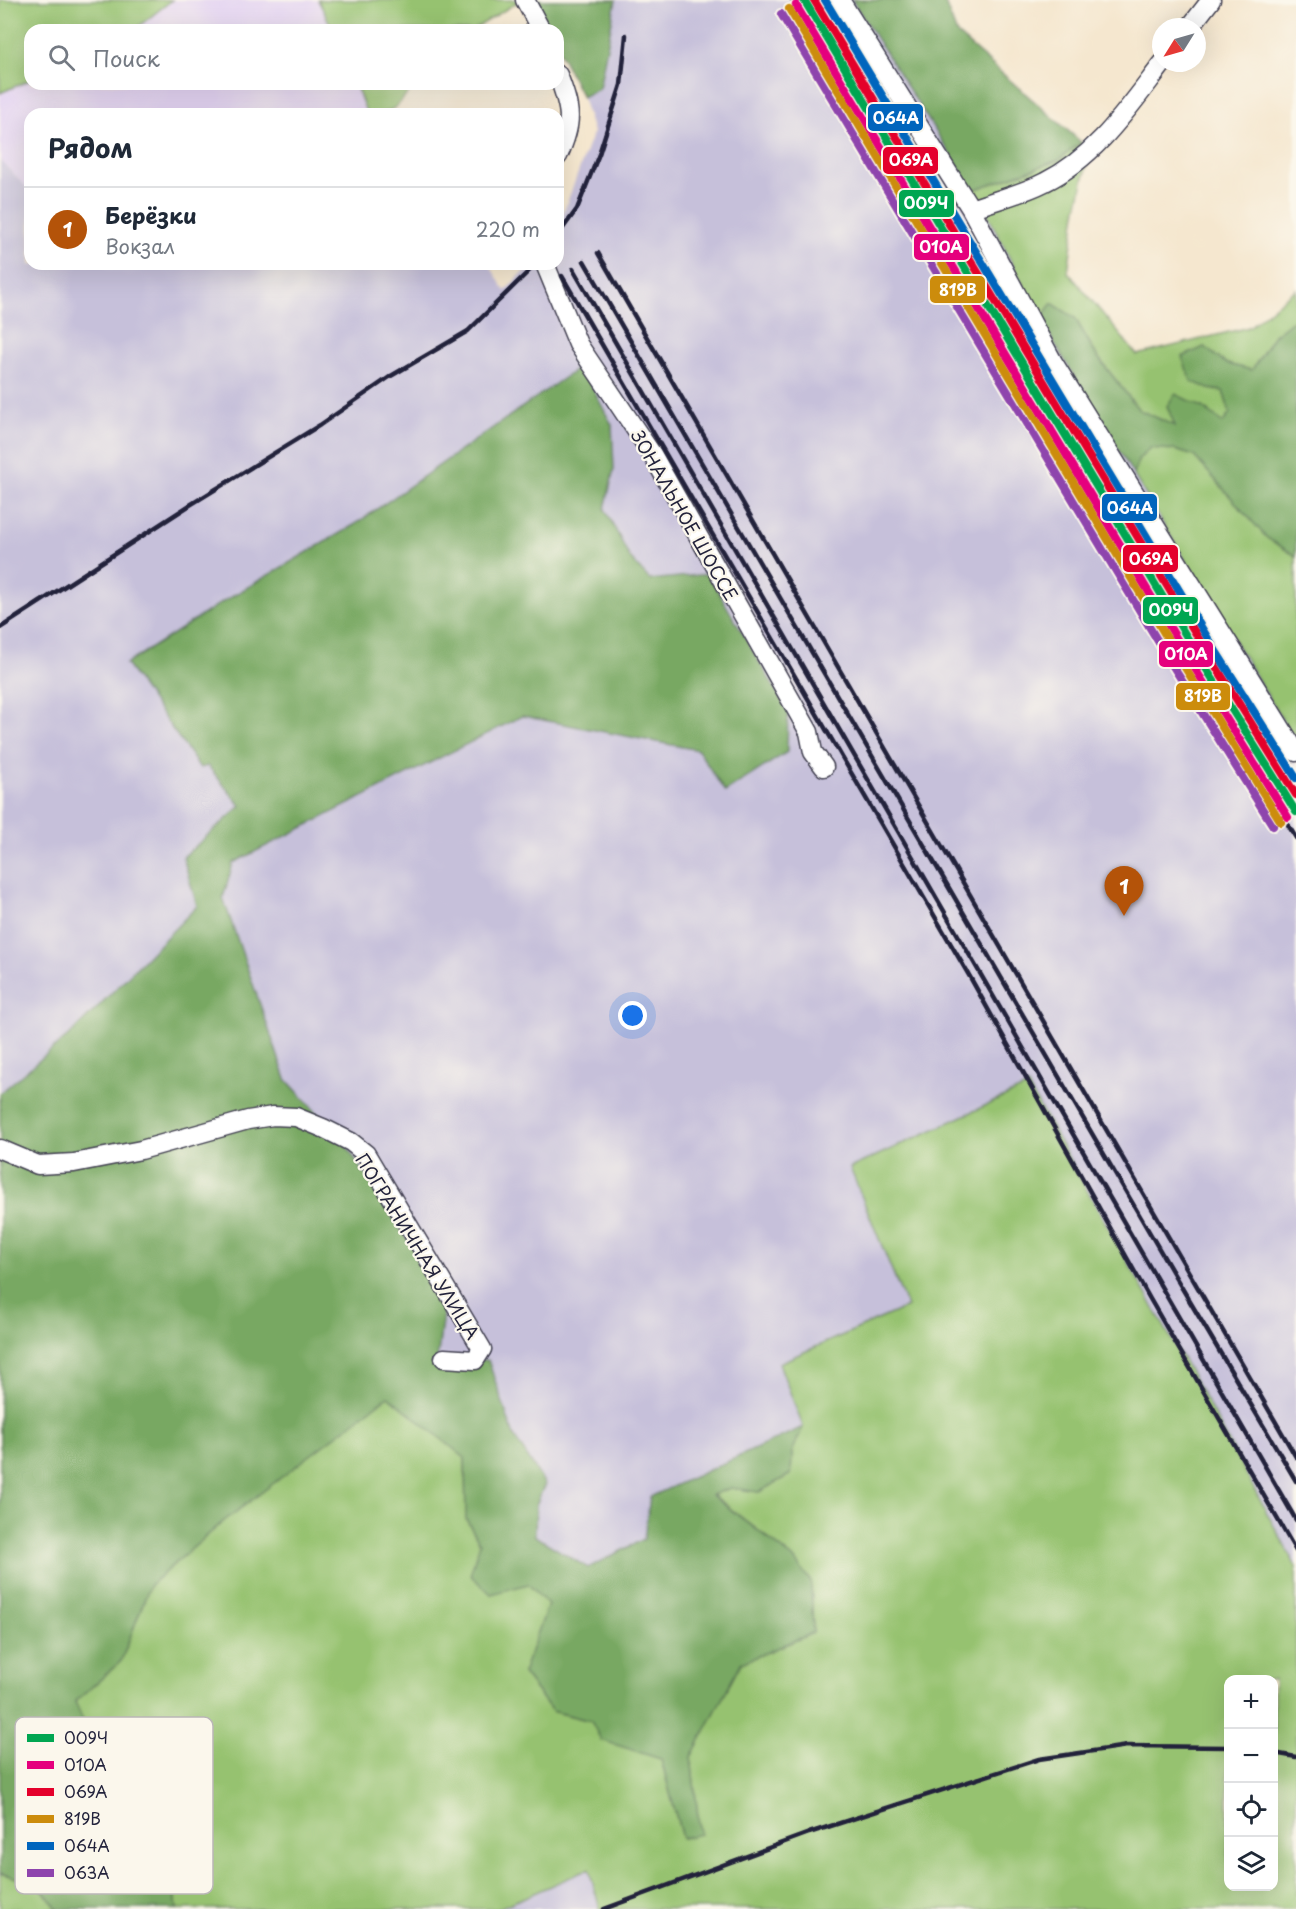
<!DOCTYPE html>
<html lang="ru">
<meta charset="utf-8">
<style>
:root{--surface:#fff;--page:#f2f2f3;--text:#1f2937;--muted:#747a83;--line:#e0e1e3;--accent:#b45309}
body{margin:0;font-family:"Playpen Sans",sans-serif;background:var(--page);color:var(--text)}
.controls{position:absolute;right:18px;bottom:18px;display:grid;overflow:hidden;border-radius:12px;box-shadow:0 6px 24px #0002}
.controls button{width:54px;height:54px;display:grid;place-items:center;padding:0;border:0;border-bottom:2px solid var(--line);background:var(--surface);color:var(--text);font:30px sans-serif}
.compass{position:absolute;left:1152px;top:18px;width:54px;height:54px;border-radius:50%;background:var(--surface);box-shadow:0 6px 24px #0002;rotate:233deg}
.you{position:absolute;left:633px;top:1016px;width:21px;height:21px;margin:-15px;border:4px solid #fff;border-radius:50%;background:#1a73e8;box-shadow:0 0 0 9px #1a73e833}
.badge{display:grid;place-items:center;width:39px;height:39px;border-radius:50%;background:var(--accent);color:#fff;font-size:20px;font-weight:700}
.pin{position:absolute;translate:-50% -50px;filter:drop-shadow(0 2px 3px #0008)}
.pin::after{content:'';position:absolute;top:32px;width:21px;height:18px;background:inherit;clip-path:polygon(0 0,100% 0,50% 100%)}
.list{margin:0;padding:0;list-style:none}
h2{display:flex;justify-content:space-between;align-items:center;height:78px;margin:0;padding:0 24px;font-size:26px}
h2 small{font-size:20px;font-weight:400;color:var(--muted)}
.list li{display:grid;grid-template-columns:39px 1fr auto;gap:18px;align-items:center;box-sizing:border-box;height:84px;padding:0 24px;border-top:2px solid var(--line)}
.list b{display:block;font-size:22px;white-space:nowrap}
.list p{margin:0;font-size:20px;white-space:nowrap;color:var(--muted)}
.list em{font-size:20px;font-style:normal;color:var(--muted)}
.icon{flex:none;width:33px;height:33px;fill:none;stroke:currentColor;stroke-width:2;stroke-linecap:round;stroke-linejoin:round}
.map{position:relative;flex:none;width:1296px;height:1909px;overflow:hidden}
.search{position:absolute;background:var(--surface);box-shadow:0 6px 24px #0002;left:24px;top:24px;width:540px;height:66px;display:flex;align-items:center;gap:15px;box-sizing:border-box;padding:0 21px;border-radius:18px;color:var(--muted);font-size:22px}
.panel{position:absolute;background:var(--surface);box-shadow:0 6px 24px #0002;left:24px;top:108px;width:540px;height:162px;border-radius:18px}
.map>svg:first-child{display:block}
.built{fill:#e3d3f2}
.industrial{fill:#c6c0da}
.green{fill:#96c26f;stroke:#5c7255;stroke-width:1.5;fill-rule:evenodd}
.forest{fill:#78a862;stroke:#4d654e;stroke-width:1.5}
.lines{fill:none;stroke-linecap:round;stroke-linejoin:round}
.street-casing{stroke:#424051;stroke-width:21}
.street{stroke:#fff;stroke-width:18}
.rail{stroke:#22223b;stroke-width:4.5}
.rail-1-casing{stroke:#fbf7ec;stroke-width:12}
.rail-2-casing{stroke:#fbf7ec;stroke-width:12}
.rail-3-casing{stroke:#fbf7ec;stroke-width:12}
.rail-4-casing{stroke:#fbf7ec;stroke-width:12}
.rail-5-casing{stroke:#fbf7ec;stroke-width:12}
.rail-6-casing{stroke:#fbf7ec;stroke-width:12}
.rail-1{stroke:#00a651;stroke-width:8}
.rail-2{stroke:#e5007d;stroke-width:8}
.rail-3{stroke:#e4002b;stroke-width:8}
.rail-4{stroke:#cc8c0c;stroke-width:8}
.rail-5{stroke:#0065bd;stroke-width:8}
.rail-6{stroke:#8e44ad;stroke-width:8}
.labels{text-anchor:middle;dominant-baseline:central;stroke-width:4.5;stroke-linejoin:round;paint-order:stroke}
.street-label{font-size:18px;fill:#22223b;stroke:#fbf7ec}
.key{fill:#fbf7ec;stroke:#bab7b7;stroke-width:1.5}
.key-label{font-size:16px;fill:#22223b}
.line-badge{stroke:#fbf7ec;stroke-width:2}
.badge-label{font-size:16px;text-anchor:middle;font-weight:bold;fill:#fff}
</style>
<div class="map">
<svg width="1296" height="1909" viewBox="0 0 1296 1909">
<rect width="100%" height="100%" fill="#fbf7ec"/>
<filter id="ink" filterUnits="userSpaceOnUse"><feTurbulence type="fractalNoise" baseFrequency=".0167" numOctaves="2"/><feDisplacementMap in="SourceGraphic" scale="12" xChannelSelector="R" yChannelSelector="G"/><feConvolveMatrix kernelMatrix="1 2 1 2 8 2 1 2 1" color-interpolation-filters="sRGB"/></filter>
<filter id="wash" filterUnits="userSpaceOnUse"><feTurbulence type="fractalNoise" baseFrequency=".008" numOctaves="4" result="noise"/><feDisplacementMap in="SourceGraphic" scale="24" xChannelSelector="R" yChannelSelector="G"/><feGaussianBlur stdDeviation="1.35" result="paint"/><feColorMatrix in="noise" values="0 0 0 0 0 0 0 0 0 0 0 0 0 0 0 0 0 1.4 0 .05"/><feComposite in="paint" operator="in"/></filter>
<g filter="url(#wash)">
<rect width="100%" height="100%" fill="#f5e7cf"/>
<path class="built" d="M 172,0 L 318,0 L 333,30 L 134,30 Z
M 30,80 L 30,84 L 355,84 L 367,114 L 30,114 L 30,191 L 0,160 L 0,93 Z"/>
<path class="industrial" d="M 616,0 L 852,0 L 973,190 L 1296,742 L 1296,1567 L 1215,1416 L 907,1308 L 779,1363 L 803,1427 L 650,1497 L 644,1539 L 587,1568 L 534,1536 L 536,1505 L 544,1484 L 514,1436 L 488,1360 L 437,1362 L 346,1145 L 286,1079 L 223,898 L 233,863 L 523,716 L 698,750 L 650,580 L 630,558 L 605,509 L 614,469 L 581,366 L 354,525 L 224,601 L 208,766 L 241,806 L 183,857 L 197,906 L 73,1032 L 0,1093 L 0,160 L 30,191 L 30,264 L 489,264 L 505,291 L 531,264 L 558,264 L 558,227 L 593,132 L 582,97 L 599,89 Z
M 589,1869 L 600,1909 L 497,1909 L 544,1888 Z"/>
<path class="green" d="M 0,0 L 172,0 L 134,30 L 30,30 L 30,80 L 0,93 Z
M 318,0 L 521,0 L 473,30 L 333,30 Z
M 355,84 L 416,84 C 397,105 397,114 367,114 Z
M 1081,142 L 1090,150 L 1076,213 L 1068,272 L 1137,355 L 1249,327 L 1296,289 L 1296,318 L 1274,335 L 1252,370 L 1227,364 L 1204,347 L 1208,389 L 1223,391 L 1230,413 L 1223,423 L 1202,407 L 1167,406 L 1176,426 L 1139,410 L 1097,356 L 1075,318 L 1040,319 L 990,219 L 973,190 L 1059,160 Z
M 1150,448 L 1175,450 L 1194,456 L 1267,538 L 1296,556 L 1296,742 L 1133,474 L 1139,459 Z
M 1028,1086 L 1215,1416 L 1296,1567 L 1296,1909 L 600,1909 L 589,1869 L 497,1909 L 177,1909 L 168,1837 L 101,1761 L 75,1702 L 121,1661 L 150,1585 L 224,1521 L 388,1395 L 465,1458 L 466,1519 L 480,1543 L 491,1594 L 528,1584 L 548,1605 L 523,1673 L 552,1711 L 591,1721 L 602,1740 L 661,1759 L 682,1838 L 700,1834 L 691,1757 L 741,1663 L 813,1633 L 811,1582 L 793,1558 L 712,1494 L 731,1488 L 759,1492 L 791,1474 L 792,1452 L 803,1427 L 779,1363 L 907,1307 L 850,1168 ZM 1228,1680 L 1274,1680 L 1274,1886 L 1228,1886 Z
M 0,1873 L 37,1884 L 58,1909 L 0,1909 Z"/>
<path class="forest" d="M 527,0 L 616,0 L 599,89 L 582,97 L 558,49 L 558,30 L 547,30 Z
M 852,0 L 944,0 L 957,34 L 1081,142 L 1059,160 L 973,190 Z
M 1052,303 L 1075,318 L 1097,356 L 1139,410 L 1175,426 L 1167,406 L 1175,394 L 1202,407 L 1223,423 L 1230,413 L 1223,391 L 1209,389 L 1191,381 L 1182,357 L 1204,347 L 1227,364 L 1252,370 L 1274,335 L 1296,318 L 1296,556 L 1267,538 L 1194,456 L 1175,450 L 1150,448 L 1139,459 L 1133,474 L 1040,319 Z
M 581,366 L 612,425 L 614,469 L 605,509 L 630,558 L 650,580 L 708,574 L 788,711 L 787,752 L 725,792 L 698,750 L 522,716 L 233,863 L 223,898 L 286,1079 L 346,1145 L 445,1298 L 437,1361 L 488,1360 L 514,1436 L 545,1484 L 536,1505 L 535,1536 L 588,1568 L 644,1539 L 650,1497 L 803,1427 L 792,1452 L 791,1474 L 759,1492 L 731,1488 L 712,1495 L 793,1558 L 811,1582 L 813,1633 L 741,1663 L 691,1757 L 700,1834 L 682,1838 L 661,1759 L 601,1740 L 591,1721 L 552,1711 L 523,1673 L 548,1605 L 528,1584 L 491,1594 L 470,1575 L 480,1543 L 466,1519 L 465,1458 L 388,1396 L 224,1521 L 150,1585 L 121,1661 L 75,1702 L 101,1761 L 168,1837 L 177,1909 L 58,1909 L 37,1884 L 0,1873 L 0,1093 L 73,1032 L 197,906 L 183,857 L 241,806 L 208,766 L 200,768 L 126,664 L 224,601 L 354,525 Z"/>
</g>
<g filter="url(#ink)">
<g class="lines">
<g class="street-casing">
<path id="street" d="M 525,0 L 541,30
M 840,0 L 971,209 L 1053,362 L 1296,752
M 1190,27 L 1211,0
M 558,75 C 571,110 574,121 558,156
M 971,209 C 995,200 1022,194 1045,182 C 1096,157 1129,107 1163,63
M 545,264 L 578,344 L 652,454 L 809,732 L 813,752 L 824,767
M 0,1149 L 38,1165 L 74,1163 L 141,1150 L 248,1120 L 273,1116 L 296,1117 L 323,1128 L 351,1142 L 366,1154 L 482,1349 L 475,1360 L 444,1358"/>
</g>
<use href="#street" class="street"/>
<path class="rail" d="M 792,0 L 1296,838
M 814,0 L 1201,641 L 1296,794
M 558,235 L 577,209 L 599,154 L 621,85 L 626,35
M 598,253 L 1296,1457
M 584,261 L 1179,1283 L 1296,1481
M 573,269 L 1296,1520
M 562,276 L 970,977 L 1150,1299 L 1296,1551
M 0,628 L 190,505 L 320,425 L 391,376 L 468,331 L 536,264
M 1274,1753 L 1296,1757
M 604,1909 L 809,1833 L 1039,1759 L 1127,1746 L 1228,1747"/>
<g class="rail-1-casing">
<path id="rail-1" d="M 804,0 L 1197,654 L 1296,812"/>
</g>
<g class="rail-2-casing">
<path id="rail-2" d="M 796,5 L 1189,659 L 1288,817"/>
</g>
<g class="rail-3-casing">
<path id="rail-3" d="M 814,0 L 1205,649 L 1296,795"/>
</g>
<g class="rail-4-casing">
<path id="rail-4" d="M 789,9 L 1182,663 L 1281,822"/>
</g>
<g class="rail-5-casing">
<path id="rail-5" d="M 825,0 L 1212,645 L 1296,778"/>
</g>
<g class="rail-6-casing">
<path id="rail-6" d="M 781,14 L 1174,668 L 1273,826"/>
</g>
<use href="#rail-1" class="rail-1"/>
<use href="#rail-2" class="rail-2"/>
<use href="#rail-3" class="rail-3"/>
<use href="#rail-4" class="rail-4"/>
<use href="#rail-5" class="rail-5"/>
<use href="#rail-6" class="rail-6"/>
</g>
</g>
<g class="labels">
<g class="street-label">
<text transform="translate(685 515) rotate(60)">ЗОНАЛЬНОЕ ШОССЕ</text>
<text transform="translate(418 1246) rotate(58)">ПОГРАНИЧНАЯ УЛИЦА</text>
</g>
</g>
<rect x="15" y="1717" width="198" height="177" rx="9" class="key"/>
<rect x="27" y="1734" width="27" height="8" fill="#00a651"/>
<rect x="27" y="1761" width="27" height="8" fill="#e5007d"/>
<rect x="27" y="1788" width="27" height="8" fill="#e4002b"/>
<rect x="27" y="1815" width="27" height="8" fill="#cc8c0c"/>
<rect x="27" y="1842" width="27" height="8" fill="#0065bd"/>
<rect x="27" y="1869" width="27" height="8" fill="#8e44ad"/>
<g class="key-label">
<text x="64" y="1744">009Ч</text>
<text x="64" y="1771">010А</text>
<text x="64" y="1798">069А</text>
<text x="64" y="1825">819В</text>
<text x="64" y="1852">064А</text>
<text x="64" y="1879">063А</text>
</g>
<g class="line-badge">
<rect x="867" y="103" width="57" height="29" rx="6" fill="#0065bd"/>
<rect x="882" y="146" width="57" height="29" rx="6" fill="#e4002b"/>
<rect x="898" y="189" width="57" height="29" rx="6" fill="#00a651"/>
<rect x="913" y="233" width="57" height="28" rx="6" fill="#e5007d"/>
<rect x="929" y="275" width="57" height="29" rx="6" fill="#cc8c0c"/>
<rect x="1101" y="493" width="57" height="29" rx="6" fill="#0065bd"/>
<rect x="1122" y="544" width="57" height="29" rx="6" fill="#e4002b"/>
<rect x="1142" y="596" width="57" height="29" rx="6" fill="#00a651"/>
<rect x="1158" y="640" width="56" height="28" rx="6" fill="#e5007d"/>
<rect x="1175" y="682" width="56" height="29" rx="6" fill="#cc8c0c"/>
</g>
<g class="badge-label">
<text x="896" y="124">064А</text>
<text x="911" y="166">069А</text>
<text x="926" y="209">009Ч</text>
<text x="941" y="253">010А</text>
<text x="958" y="296">819В</text>
<text x="1130" y="514">064А</text>
<text x="1151" y="565">069А</text>
<text x="1171" y="616">009Ч</text>
<text x="1186" y="660">010А</text>
<text x="1203" y="702">819В</text>
</g>
</svg>
<div class="controls">
<button>+</button>
<button>−</button>
<button><svg class="icon" aria-label="locate" viewBox="0 0 24 24"><circle cx="12" cy="12" r="6"/><path d="M12 2v4M12 18v4M2 12h4M18 12h4"/></svg></button>
<button><svg class="icon" aria-label="layers" viewBox="0 0 24 24"><path d="M12 4l9 5-9 5-9-5zM3 14l9 5 9-5"/></svg></button>
</div>
<svg class="compass" viewBox="-18 -18 36 36"><path d="M0-13l5 13h-10z" fill="#e53935"/><path d="M0 13l5-13h-10z" fill="#747a83"/></svg>
<div class="you"></div>
<div class="pin badge" style="left:1124px;top:916px">1</div>
<div class="search"><svg class="icon" aria-label="search" viewBox="0 0 24 24"><circle cx="10" cy="10" r="6"/><path d="M15 15l6 6"/></svg>Поиск</div>
<section class="panel">
<h2>Рядом<small></small></h2>
<ul class="list">
<li><span class="badge">1</span><div><b>Берёзки</b><p>Вокзал</p></div><em>220 m</em></li>
</ul>
</section>
</div>
